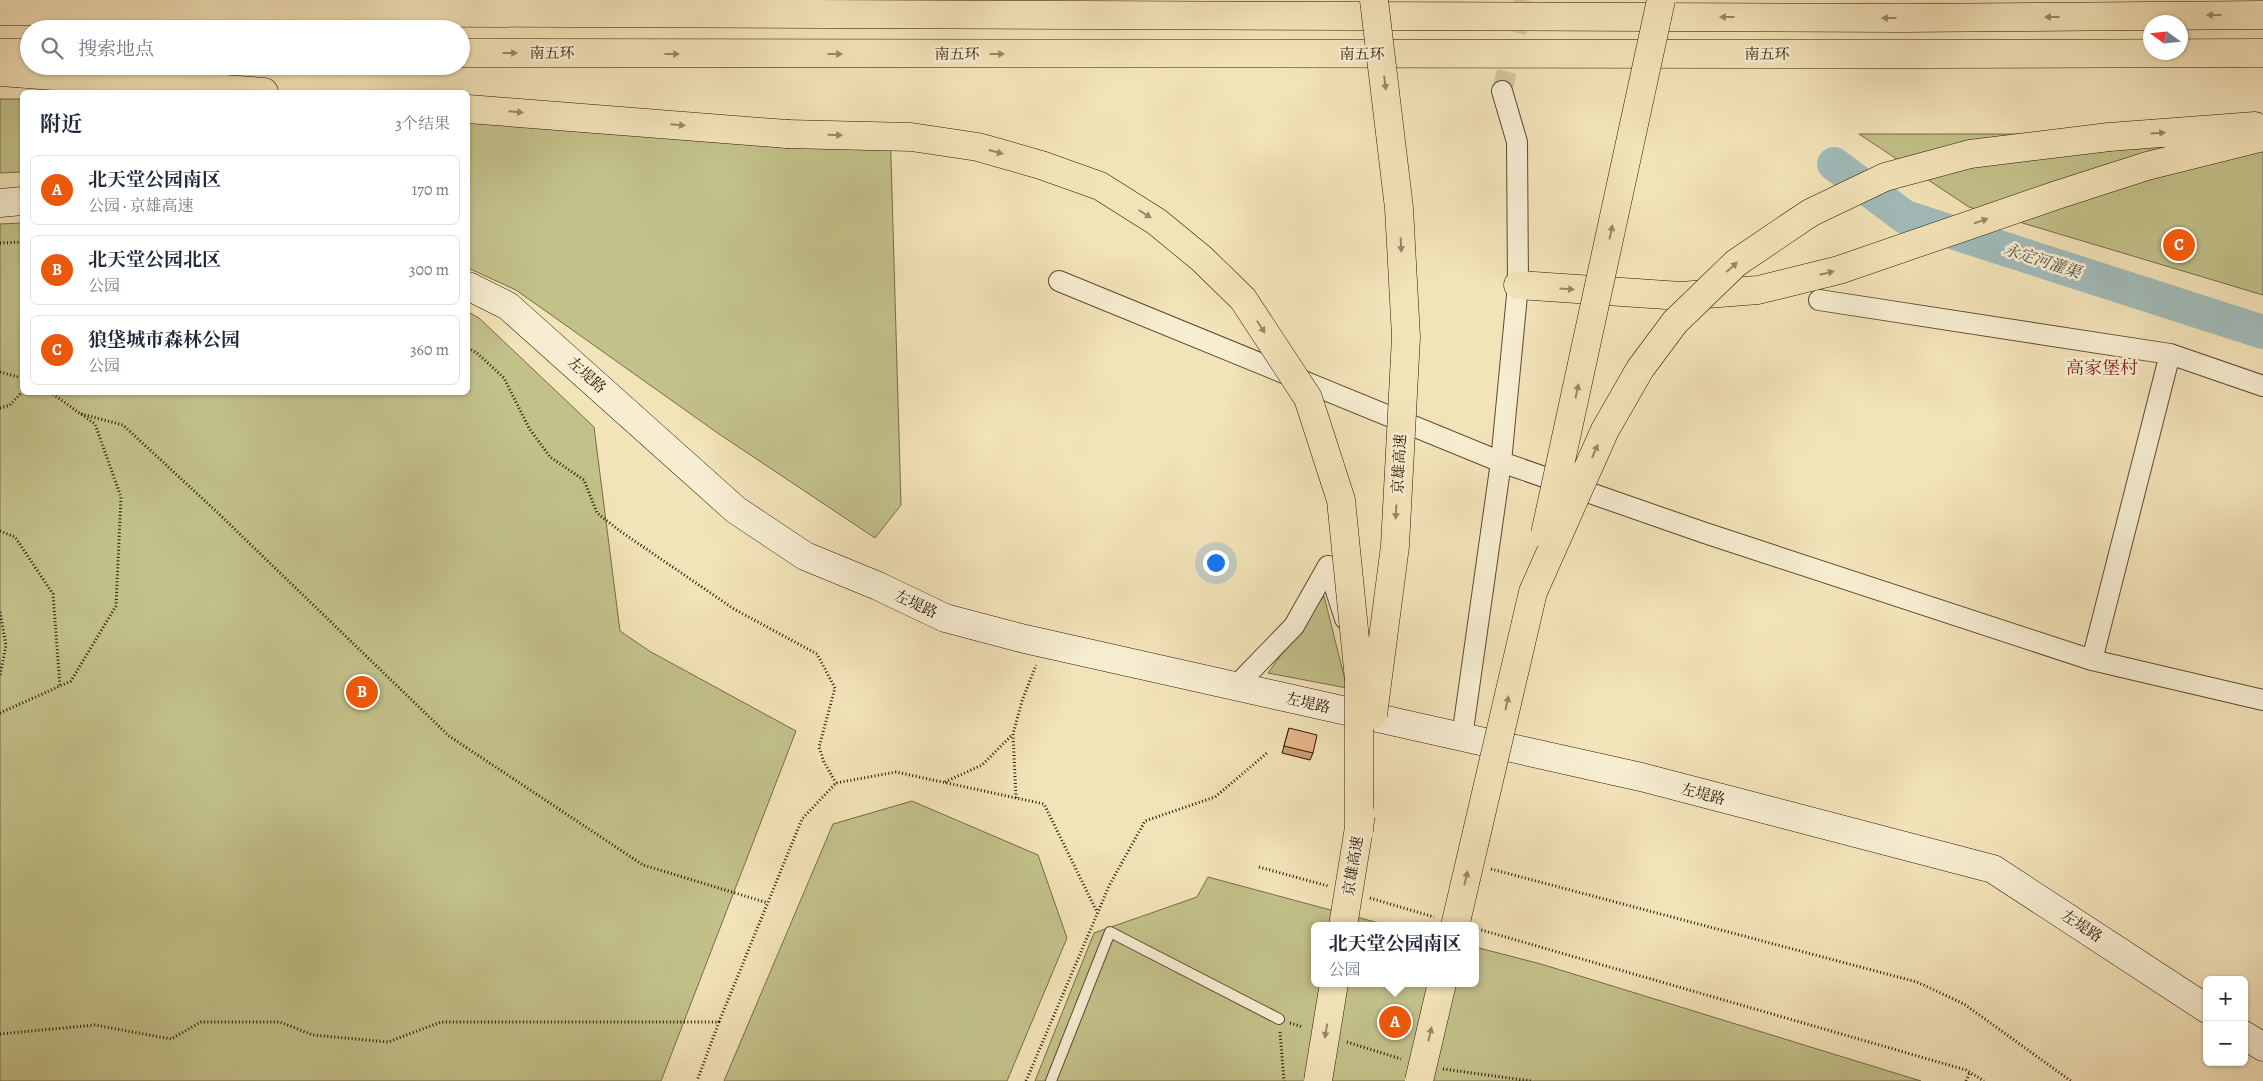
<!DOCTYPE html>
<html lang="zh">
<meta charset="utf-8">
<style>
:root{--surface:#fff;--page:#f2f2f3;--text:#1f2937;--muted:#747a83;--line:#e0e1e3;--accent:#ea580c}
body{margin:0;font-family:Alegreya,"Noto Serif SC",serif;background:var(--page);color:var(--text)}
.controls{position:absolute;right:15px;bottom:15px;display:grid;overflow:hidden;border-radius:8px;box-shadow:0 1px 4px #0004}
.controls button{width:45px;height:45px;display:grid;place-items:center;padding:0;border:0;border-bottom:1px solid var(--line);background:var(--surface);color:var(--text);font:25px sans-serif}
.compass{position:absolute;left:2143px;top:15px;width:45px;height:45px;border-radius:50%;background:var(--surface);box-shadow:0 1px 4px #0004;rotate:285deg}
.you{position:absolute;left:1215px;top:562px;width:18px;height:18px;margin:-12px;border:4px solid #fff;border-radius:50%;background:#1a73e8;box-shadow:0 0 0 8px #1a73e833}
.badge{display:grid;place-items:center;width:32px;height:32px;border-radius:50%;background:var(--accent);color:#fff;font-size:16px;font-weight:700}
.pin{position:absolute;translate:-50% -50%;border:2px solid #fff;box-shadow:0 1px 5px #0006}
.popup{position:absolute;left:1311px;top:922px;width:168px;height:65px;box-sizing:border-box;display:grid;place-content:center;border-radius:8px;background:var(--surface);filter:drop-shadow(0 1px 4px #0005);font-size:16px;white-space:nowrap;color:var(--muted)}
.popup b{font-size:19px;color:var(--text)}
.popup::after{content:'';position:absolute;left:50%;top:100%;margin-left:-10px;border:10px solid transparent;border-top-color:var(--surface)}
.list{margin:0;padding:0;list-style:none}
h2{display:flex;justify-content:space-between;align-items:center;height:65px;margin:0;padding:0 20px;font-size:21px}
h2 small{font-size:16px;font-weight:400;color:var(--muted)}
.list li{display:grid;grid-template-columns:32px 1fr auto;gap:15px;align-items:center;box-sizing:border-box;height:70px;margin:0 10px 10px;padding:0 10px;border:1px solid var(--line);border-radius:8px}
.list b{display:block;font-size:19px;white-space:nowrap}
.list p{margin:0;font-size:16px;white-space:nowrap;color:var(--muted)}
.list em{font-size:16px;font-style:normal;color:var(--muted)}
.icon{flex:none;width:28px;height:28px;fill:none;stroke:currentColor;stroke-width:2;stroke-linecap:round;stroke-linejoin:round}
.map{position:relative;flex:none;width:2263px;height:1081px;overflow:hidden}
.search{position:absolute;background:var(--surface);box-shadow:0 1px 4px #0004;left:20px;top:20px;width:450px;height:55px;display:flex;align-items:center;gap:12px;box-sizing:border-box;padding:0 18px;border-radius:28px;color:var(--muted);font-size:19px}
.panel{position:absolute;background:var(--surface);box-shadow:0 1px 4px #0004;left:20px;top:90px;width:450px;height:305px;border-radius:8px}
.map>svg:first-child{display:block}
.green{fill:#c3c18a;stroke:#766c45}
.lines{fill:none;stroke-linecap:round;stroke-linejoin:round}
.river{stroke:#a1bbba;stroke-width:34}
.street-tunnel{stroke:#d5c49c;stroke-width:20;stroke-dasharray:20 10;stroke-linecap:butt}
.lane-casing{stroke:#5b492e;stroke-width:12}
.street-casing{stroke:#5b492e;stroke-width:22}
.secondary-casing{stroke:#281600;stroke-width:29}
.highway-casing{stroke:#281600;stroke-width:29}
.path{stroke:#281600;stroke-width:3;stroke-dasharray:1 2.5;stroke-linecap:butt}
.lane{stroke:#f7edd1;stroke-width:10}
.street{stroke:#f7edd1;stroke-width:20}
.secondary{stroke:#f7edd1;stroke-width:28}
.highway{stroke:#f3e3b8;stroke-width:28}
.highway-bridge-casing{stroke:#281600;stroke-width:29;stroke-linecap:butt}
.highway-bridge{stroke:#f3e3b8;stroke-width:28}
.wall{fill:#c89d77;stroke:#281600}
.building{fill:#e8b78a;stroke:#281600}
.oneway{fill:#988765}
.labels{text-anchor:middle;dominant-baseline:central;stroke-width:5;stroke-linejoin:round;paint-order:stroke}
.street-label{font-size:15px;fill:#281600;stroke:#f7edd1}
.water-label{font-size:16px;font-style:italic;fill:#525041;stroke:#f7edd1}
.quarter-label{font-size:18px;fill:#7a1f14;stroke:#f7edd1}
</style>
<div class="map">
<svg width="2263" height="1081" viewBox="0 0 2263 1081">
<rect width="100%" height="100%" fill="#f3e3b8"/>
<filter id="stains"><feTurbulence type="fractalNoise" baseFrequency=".004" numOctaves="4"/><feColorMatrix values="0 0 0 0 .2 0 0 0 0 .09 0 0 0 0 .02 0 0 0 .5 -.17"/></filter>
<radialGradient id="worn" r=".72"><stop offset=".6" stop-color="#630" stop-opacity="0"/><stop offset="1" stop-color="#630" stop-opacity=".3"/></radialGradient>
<path class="green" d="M 0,99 L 22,99 L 22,172 L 0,173 Z
M 468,112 L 890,124 L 901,505 L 875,538 L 719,434 L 516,290 L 468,268 Z
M 1859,134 L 2263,134 L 2263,295 L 1969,207 Z
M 22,223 L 22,392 L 468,392 L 468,312 L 479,318 L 594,427 L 620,631 L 651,652 L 796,731 L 661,1081 L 0,1081 L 0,224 Z
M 1324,596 L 1347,688 L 1268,673 Z
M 912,801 L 1038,855 L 1067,938 L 1007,1081 L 724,1081 L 833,824 Z
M 1208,877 L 1390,926 L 1315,926 L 1315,983 L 1475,983 L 1475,947 L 1541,964 L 1921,1081 L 1035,1081 L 1094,933 L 1197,897 Z"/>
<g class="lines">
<path class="river" d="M 1834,164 L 1905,217 L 2263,332"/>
<path class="street-tunnel" d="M 1502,91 L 1524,0"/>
<g class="lane-casing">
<path id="lane" d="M 1051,1081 L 1110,932 L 1279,1019"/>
</g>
<g class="street-casing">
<path id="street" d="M 1059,281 L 1501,462 L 1705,533 L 2092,660 L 2263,700
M 1819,300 L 2170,354 L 2263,386
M 1328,566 L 1345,619
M 2092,660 L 2170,354
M 1236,686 L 1294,626 L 1328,566
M 1462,737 L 1501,462 L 1518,285 L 1517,142 L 1502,91"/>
</g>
<g class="secondary-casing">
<path id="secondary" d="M 0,203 L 22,201
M 468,286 L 508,306 L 736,510 L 805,556 L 878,586 L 945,618 L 1025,639 L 1641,777 L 1993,869 L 2207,1009
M 2244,1035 L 2263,1047"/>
</g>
<g class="highway-casing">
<path id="highway" d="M 0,11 L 1901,18 L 2263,15
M 0,53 L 29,53
M 461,53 L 1923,54 L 2263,53
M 0,72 L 264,92
M 468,109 L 787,134
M 2109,137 L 2255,126
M 1518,285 L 1681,296 L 1758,290 L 1839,270 L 2057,195 L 2147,166 L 2263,137"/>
</g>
<path class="path" d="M 0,243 L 22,242
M 468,348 L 477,353 L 504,378 L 529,428 L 550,457 L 584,480 L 597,513 L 620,531 L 734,609 L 817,654 L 835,688 L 819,747 L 824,762 L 836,783
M 0,372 L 22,378
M 0,408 L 10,405 L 22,392
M 81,414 L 123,425 L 218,513 L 449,736 L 643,865 L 768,903
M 0,531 L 15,537 L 53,594 L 60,686
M 0,612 L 6,645 L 0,676
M 0,713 L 71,681 L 116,606 L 121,497 L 95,424 L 50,392
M 945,782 L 982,765 L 1012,735
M 1016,798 L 1013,734 L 1022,701 L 1036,665
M 1259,867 L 1328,886
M 1491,869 L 1917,982 L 1964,1004 L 2071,1081
M 1370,898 L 1434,917
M 1478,929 L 1966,1070 L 1984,1081
M 719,1022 L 802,819 L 836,783 L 896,772 L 1044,804 L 1097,912
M 1290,1023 L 1303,1027
M 1280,1032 L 1284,1081
M 0,1034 L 95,1025 L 171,1039 L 201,1022 L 280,1022 L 313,1035 L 388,1042 L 441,1022 L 719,1022 L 697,1081
M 1347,1042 L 1401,1059
M 1443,1069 L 1531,1081
M 1026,1081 L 1109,886 L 1145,821 L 1215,797 L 1267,753
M 1966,1081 L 1970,1072"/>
<use href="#lane" class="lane"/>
<use href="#street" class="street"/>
<use href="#secondary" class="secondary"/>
<use href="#highway" class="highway"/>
<g class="highway-bridge-casing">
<path id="highway-bridge" d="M 787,134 L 911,137 L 978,147 L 1041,165 L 1100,186 L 1157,222 L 1202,259 L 1243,299 L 1308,398 L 1341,500 L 1359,679 L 1359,832
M 1545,534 L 1661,0
M 1373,715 L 1395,546 L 1406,337 L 1399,208 L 1374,0
M 1343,926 L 1361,815
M 1455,926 L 1533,592 L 1605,430 L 1640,369 L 1675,322 L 1736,263 L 1810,213 L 1885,177 L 1970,154 L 2109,137
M 1318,1081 L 1334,983
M 1419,1081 L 1442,983"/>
</g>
<use href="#highway-bridge" class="highway-bridge"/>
</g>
<path class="wall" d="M 1289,728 L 1313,753 L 1310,760 L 1282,753 Z"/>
<path class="building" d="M 1289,728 L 1317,735 L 1313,753 L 1284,746 Z"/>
<defs><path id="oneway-solid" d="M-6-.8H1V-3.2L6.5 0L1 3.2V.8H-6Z" transform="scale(1.25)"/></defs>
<g class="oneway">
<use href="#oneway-solid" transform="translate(2214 15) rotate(180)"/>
<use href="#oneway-solid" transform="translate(1727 17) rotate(-180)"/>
<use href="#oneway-solid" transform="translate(2052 17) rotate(180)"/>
<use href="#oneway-solid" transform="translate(1889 18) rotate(-180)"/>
<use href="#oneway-solid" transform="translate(510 53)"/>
<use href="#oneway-solid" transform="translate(672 54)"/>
<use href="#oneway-solid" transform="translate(835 54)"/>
<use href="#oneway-solid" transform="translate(997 54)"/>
<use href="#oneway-solid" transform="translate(1385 83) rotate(83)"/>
<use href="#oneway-solid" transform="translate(516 112) rotate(5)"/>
<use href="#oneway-solid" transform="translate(678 125) rotate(5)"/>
<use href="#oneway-solid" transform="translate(2158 133) rotate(-4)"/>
<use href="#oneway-solid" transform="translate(835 135) rotate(1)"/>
<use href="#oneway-solid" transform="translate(996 152) rotate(15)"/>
<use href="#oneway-solid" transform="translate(1145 214) rotate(32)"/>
<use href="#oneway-solid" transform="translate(1981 221) rotate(-19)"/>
<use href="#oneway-solid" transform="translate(1611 232) rotate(-78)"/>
<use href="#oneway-solid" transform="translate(1401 245) rotate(87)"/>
<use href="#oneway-solid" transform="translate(1732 267) rotate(-42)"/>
<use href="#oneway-solid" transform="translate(1827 273) rotate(-14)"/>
<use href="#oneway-solid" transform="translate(1567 289) rotate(4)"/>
<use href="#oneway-solid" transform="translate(1261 327) rotate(57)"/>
<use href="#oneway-solid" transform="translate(1577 391) rotate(-78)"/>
<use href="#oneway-solid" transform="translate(1595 451) rotate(-66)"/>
<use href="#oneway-solid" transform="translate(1396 512) rotate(93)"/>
<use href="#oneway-solid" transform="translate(1507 703) rotate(-77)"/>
<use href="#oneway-solid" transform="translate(1466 878) rotate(-77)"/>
<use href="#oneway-solid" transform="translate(1326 1031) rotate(99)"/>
<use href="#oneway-solid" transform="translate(1430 1034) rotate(-77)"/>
</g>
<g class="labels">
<g class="street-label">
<text x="552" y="53">南五环</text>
<text x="957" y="54">南五环</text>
<text x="1362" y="54">南五环</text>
<text x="1767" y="54">南五环</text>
<text transform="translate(587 375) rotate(42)">左堤路</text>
<text transform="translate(1399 464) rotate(-87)">京雄高速</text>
<text transform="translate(916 604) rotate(25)">左堤路</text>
<text transform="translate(1308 703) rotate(13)">左堤路</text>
<text transform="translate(1703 794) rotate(15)">左堤路</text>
<text transform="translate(1353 866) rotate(-81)">京雄高速</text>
<text transform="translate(2082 926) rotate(33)">左堤路</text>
</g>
<g class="water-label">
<text transform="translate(2042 261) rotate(18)">永定河灌渠</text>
</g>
<g class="quarter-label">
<text x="2102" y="368">高家堡村</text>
</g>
</g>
<rect width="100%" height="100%" filter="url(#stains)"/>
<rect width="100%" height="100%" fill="url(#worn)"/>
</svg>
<div class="controls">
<button>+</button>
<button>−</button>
</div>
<svg class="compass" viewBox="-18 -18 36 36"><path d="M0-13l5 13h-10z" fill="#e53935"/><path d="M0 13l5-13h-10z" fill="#747a83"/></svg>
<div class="you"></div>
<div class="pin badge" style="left:1395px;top:1022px">A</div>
<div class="popup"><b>北天堂公园南区</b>公园</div>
<div class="pin badge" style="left:362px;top:692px">B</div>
<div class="pin badge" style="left:2179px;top:245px">C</div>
<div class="search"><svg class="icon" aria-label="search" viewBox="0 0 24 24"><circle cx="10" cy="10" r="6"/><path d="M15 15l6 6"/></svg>搜索地点</div>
<section class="panel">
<h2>附近<small>3个结果</small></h2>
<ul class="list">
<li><span class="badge">A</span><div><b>北天堂公园南区</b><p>公园 · 京雄高速</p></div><em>170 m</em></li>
<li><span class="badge">B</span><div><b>北天堂公园北区</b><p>公园</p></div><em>300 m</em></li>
<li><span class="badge">C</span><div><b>狼垡城市森林公园</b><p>公园</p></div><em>360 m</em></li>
</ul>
</section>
</div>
